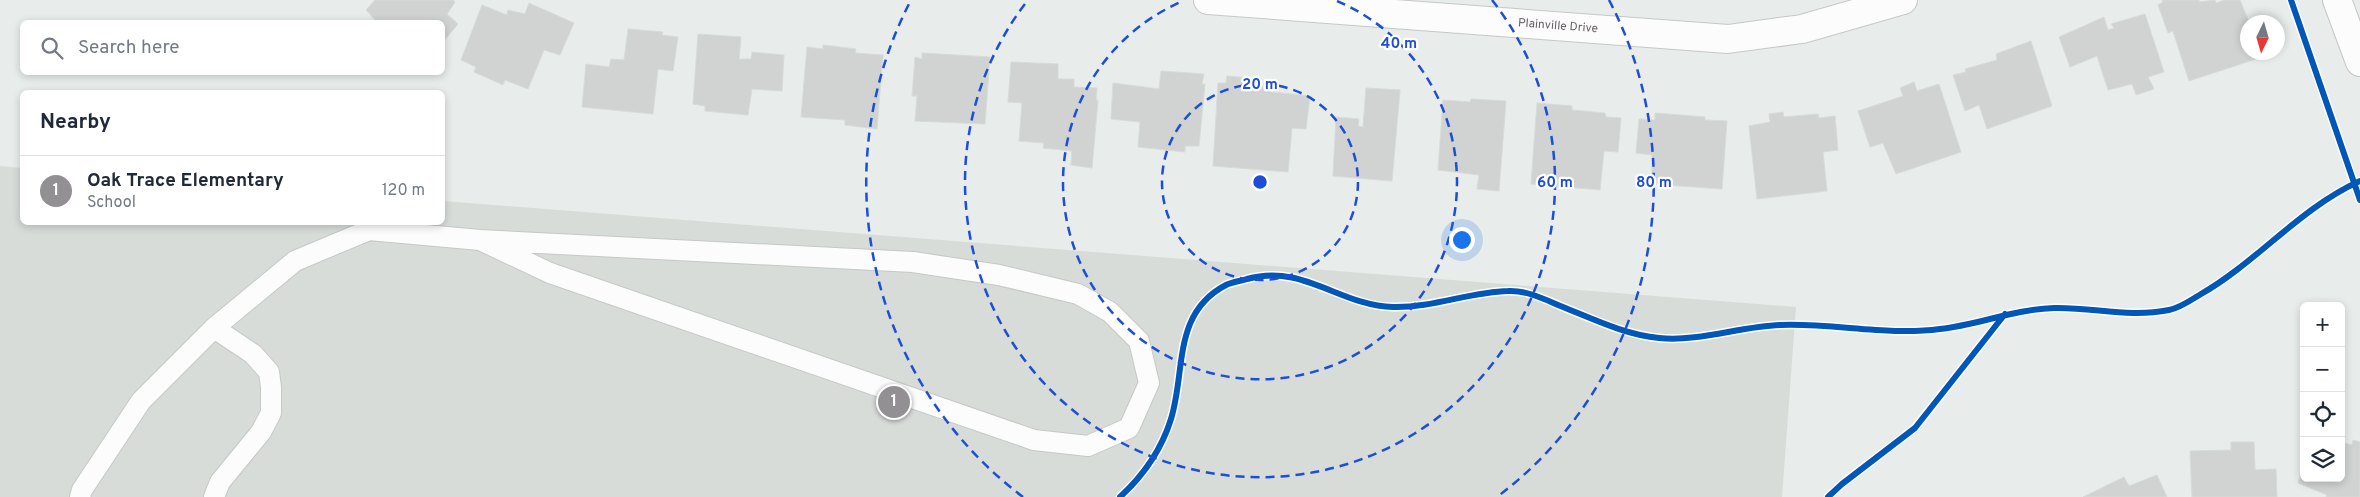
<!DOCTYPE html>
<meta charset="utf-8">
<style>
:root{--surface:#fff;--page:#f6f6f7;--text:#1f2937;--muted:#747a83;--line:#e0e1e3;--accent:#929093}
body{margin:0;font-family:Overpass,sans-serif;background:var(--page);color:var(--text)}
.controls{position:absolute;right:15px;bottom:15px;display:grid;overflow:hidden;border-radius:8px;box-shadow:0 2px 8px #0003}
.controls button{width:45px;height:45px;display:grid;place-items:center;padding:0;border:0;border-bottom:1px solid var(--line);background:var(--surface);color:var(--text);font:25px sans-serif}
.compass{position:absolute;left:2240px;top:15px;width:45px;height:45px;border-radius:50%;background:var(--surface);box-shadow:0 2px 8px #0003;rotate:185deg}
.you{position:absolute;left:1461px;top:239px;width:18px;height:18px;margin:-12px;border:4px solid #fff;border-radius:50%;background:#1a73e8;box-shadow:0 0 0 8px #1a73e833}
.badge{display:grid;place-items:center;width:32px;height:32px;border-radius:50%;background:var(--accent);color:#fff;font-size:16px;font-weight:700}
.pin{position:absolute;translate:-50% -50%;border:2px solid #fff;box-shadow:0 1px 5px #0006}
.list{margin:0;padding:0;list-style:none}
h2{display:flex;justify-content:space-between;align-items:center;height:65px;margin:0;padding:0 20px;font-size:21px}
h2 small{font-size:16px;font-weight:400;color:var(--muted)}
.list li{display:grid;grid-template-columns:32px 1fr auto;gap:15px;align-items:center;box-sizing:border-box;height:70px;padding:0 20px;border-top:1px solid var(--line)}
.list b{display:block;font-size:19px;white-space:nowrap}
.list p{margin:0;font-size:16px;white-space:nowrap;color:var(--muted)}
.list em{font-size:16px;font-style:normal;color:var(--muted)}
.icon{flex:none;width:28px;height:28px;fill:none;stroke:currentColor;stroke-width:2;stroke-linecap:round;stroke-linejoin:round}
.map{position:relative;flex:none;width:2360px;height:497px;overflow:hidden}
.search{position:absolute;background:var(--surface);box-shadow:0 2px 8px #0003;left:20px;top:20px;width:425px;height:55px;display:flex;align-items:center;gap:12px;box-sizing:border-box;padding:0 18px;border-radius:8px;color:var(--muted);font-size:19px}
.panel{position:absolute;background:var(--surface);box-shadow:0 2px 8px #0003;left:20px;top:90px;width:425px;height:135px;border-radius:8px}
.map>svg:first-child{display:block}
.education{fill:#d7dcd9}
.building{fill:#d0d3d1;stroke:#d7dcd8}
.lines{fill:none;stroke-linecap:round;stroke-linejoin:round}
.service-casing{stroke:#c6c8c7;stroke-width:22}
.minor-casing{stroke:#c6c8c7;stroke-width:30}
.service{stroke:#fcfcfc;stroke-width:20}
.minor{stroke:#fcfcfc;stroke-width:28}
.cycleway-casing{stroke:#fff;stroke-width:9}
.cycleway{stroke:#0057b8;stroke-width:6}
.ring{fill:none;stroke:#1d4ed8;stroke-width:2.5;stroke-dasharray:9 6}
.labels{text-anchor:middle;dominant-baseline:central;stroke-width:4.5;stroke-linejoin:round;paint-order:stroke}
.street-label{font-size:12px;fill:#645e64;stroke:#fff}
.centre{fill:#1d4ed8;stroke:#fff;stroke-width:2.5}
.ring-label{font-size:15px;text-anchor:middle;font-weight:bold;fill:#1d4ed8;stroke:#fff;stroke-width:4.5;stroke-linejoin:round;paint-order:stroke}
</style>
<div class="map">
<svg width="2360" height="497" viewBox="0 0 2360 497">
<rect width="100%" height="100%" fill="#e8ecea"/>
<path class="education" d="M 0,166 L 22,168 L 22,222 L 442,222 L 443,201 L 1796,307 L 1782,497 L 0,497 Z"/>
<path class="building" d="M 375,0 L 453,0 L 455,2 L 447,14 L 458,24 L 442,43 L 442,22 L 377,22 L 366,10 Z
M 2162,0 L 2199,0 L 2199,2 L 2215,0 L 2216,3 L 2224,0 L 2240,0 L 2249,22 L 2248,52 L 2261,52 L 2262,57 L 2189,81 L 2173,31 L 2168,33 L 2158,5 L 2163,2 Z
M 529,3 L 574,23 L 560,55 L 544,50 L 528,89 L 505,80 L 503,85 L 474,72 L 476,67 L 461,60 L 482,5 L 507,15 L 508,10 L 525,14 Z
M 2145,14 L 2164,72 L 2148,77 L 2154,89 L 2136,95 L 2132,84 L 2108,90 L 2097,56 L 2070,67 L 2059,37 L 2104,17 L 2108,30 L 2114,28 L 2111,24 Z
M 628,29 L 663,32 L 662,35 L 678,37 L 673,71 L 658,69 L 653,114 L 582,107 L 586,64 L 609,67 L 611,59 L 624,60 Z
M 698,34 L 741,37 L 739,59 L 751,59 L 752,52 L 784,55 L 782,91 L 752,89 L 748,115 L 705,111 L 705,106 L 693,104 Z
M 2031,41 L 2052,106 L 1987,129 L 1979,105 L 1965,111 L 1953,75 L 1966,72 L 1965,69 L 1997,60 L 1996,54 Z
M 823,45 L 856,49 L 855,53 L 883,55 L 877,129 L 845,125 L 845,120 L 801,117 L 807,47 L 823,49 Z
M 922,53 L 990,57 L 985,124 L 915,121 L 917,96 L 912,96 L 915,57 L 922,59 Z
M 1011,62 L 1058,64 L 1058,79 L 1074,79 L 1074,87 L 1097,88 L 1096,100 L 1098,100 L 1092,168 L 1071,165 L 1072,151 L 1043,148 L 1044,143 L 1019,141 L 1022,103 L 1008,102 Z
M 1161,71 L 1204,74 L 1202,84 L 1205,84 L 1199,146 L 1185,146 L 1185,152 L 1138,147 L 1140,122 L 1111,119 L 1113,83 L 1159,89 Z
M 1227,76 L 1260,79 L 1260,87 L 1264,87 L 1264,91 L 1310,96 L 1306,129 L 1292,128 L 1288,172 L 1213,166 L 1218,83 L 1226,83 Z
M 1914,82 L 1917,91 L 1939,84 L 1961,152 L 1896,174 L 1883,143 L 1870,147 L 1858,111 L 1903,96 L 1900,88 Z
M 1366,88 L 1400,90 L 1392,181 L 1333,176 L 1336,117 L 1359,119 L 1358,126 L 1363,127 Z
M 1471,99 L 1506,101 L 1499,191 L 1477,189 L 1479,175 L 1438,170 L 1443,100 L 1470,102 Z
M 1537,103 L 1572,106 L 1572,110 L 1605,113 L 1606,117 L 1621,118 L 1618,152 L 1604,151 L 1600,190 L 1531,184 Z
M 1783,112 L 1784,117 L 1818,114 L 1819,118 L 1835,116 L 1838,150 L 1823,152 L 1827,191 L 1757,199 L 1749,126 L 1770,122 L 1769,114 Z
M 1655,113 L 1705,117 L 1705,120 L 1727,121 L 1722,189 L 1652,184 L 1652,155 L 1636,153 L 1639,119 L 1655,120 Z
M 2353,440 L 2360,442 L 2360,497 L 2326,497 L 2327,495 L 2298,483 L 2304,463 L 2304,478 L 2341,478 L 2341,442 L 2352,445 Z
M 2231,442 L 2254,442 L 2255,470 L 2276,469 L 2277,497 L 2192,497 L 2190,451 L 2231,450 Z
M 2157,475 L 2167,497 L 2083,497 L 2124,477 L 2129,486 Z"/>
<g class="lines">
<g class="service-casing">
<path id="service" d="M 80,497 L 82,490 L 141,401 L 214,328 L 295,261 L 369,230 L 480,240 L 913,262 L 999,275 L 1078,294 L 1110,312 L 1139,341 L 1149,383 L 1129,428 L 1088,446 L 1034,440 L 550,273 L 480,240
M 214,497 L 220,482 L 261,432 L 271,413 L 271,387 L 269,372 L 253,354 L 214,328"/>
</g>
<g class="minor-casing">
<g id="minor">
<path id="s1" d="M 1208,0 L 1728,39 L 1802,29 L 1903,0"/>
<path d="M 2337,0 L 2360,62"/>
</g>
</g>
<use href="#service" class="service"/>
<use href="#minor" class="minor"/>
<g class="cycleway-casing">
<path id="cycleway" d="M 2291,0 L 2360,200
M 1120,497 C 1144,475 1161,451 1171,419 C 1186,371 1172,313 1226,285 C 1232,282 1241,281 1247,279 C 1303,263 1340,306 1393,307 C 1432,308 1470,292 1508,291 C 1527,290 1546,300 1563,307 C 1593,319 1626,335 1659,338 C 1700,342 1741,326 1781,325 C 1835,323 1887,336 1940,329 C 1978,325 2015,309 2054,308 C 2094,307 2128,318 2169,310 C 2180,308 2191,300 2201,294 C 2257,262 2300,208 2360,181
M 1828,497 L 1842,484 L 1915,428 L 2005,314"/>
</g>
<use href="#cycleway" class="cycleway"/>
</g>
<g class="ring">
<circle cx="1260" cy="182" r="98"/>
<path d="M1337 1A197 197 0 1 1 1183 1"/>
<path d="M1492 0A295 295 0 1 1 1028 0"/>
<path d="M1023 497A394 394 0 0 1 911 0M1609 0A394 394 0 0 1 1497 497"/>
</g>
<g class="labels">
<g class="street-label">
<text stroke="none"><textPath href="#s1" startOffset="351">Plainville Drive</textPath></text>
</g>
</g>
<circle cx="1260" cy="182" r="8" class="centre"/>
<g class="ring-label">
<text x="1399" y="48">40 m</text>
<text x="1260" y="89">20 m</text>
<text x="1555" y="187">60 m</text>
<text x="1654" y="187">80 m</text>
</g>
</svg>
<div class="controls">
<button>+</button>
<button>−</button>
<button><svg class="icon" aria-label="locate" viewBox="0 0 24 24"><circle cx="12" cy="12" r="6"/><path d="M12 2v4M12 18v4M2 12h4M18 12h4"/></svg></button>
<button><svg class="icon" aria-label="layers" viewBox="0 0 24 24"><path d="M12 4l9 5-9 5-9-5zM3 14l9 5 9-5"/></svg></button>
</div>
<svg class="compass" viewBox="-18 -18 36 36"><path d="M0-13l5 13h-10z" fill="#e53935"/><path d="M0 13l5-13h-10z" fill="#747a83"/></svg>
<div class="you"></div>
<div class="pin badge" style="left:894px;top:402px">1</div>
<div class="search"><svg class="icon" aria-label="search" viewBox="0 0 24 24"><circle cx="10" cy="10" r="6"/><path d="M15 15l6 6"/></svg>Search here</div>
<section class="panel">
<h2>Nearby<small></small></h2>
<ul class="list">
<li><span class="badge">1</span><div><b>Oak Trace Elementary</b><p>School</p></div><em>120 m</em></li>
</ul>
</section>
</div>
